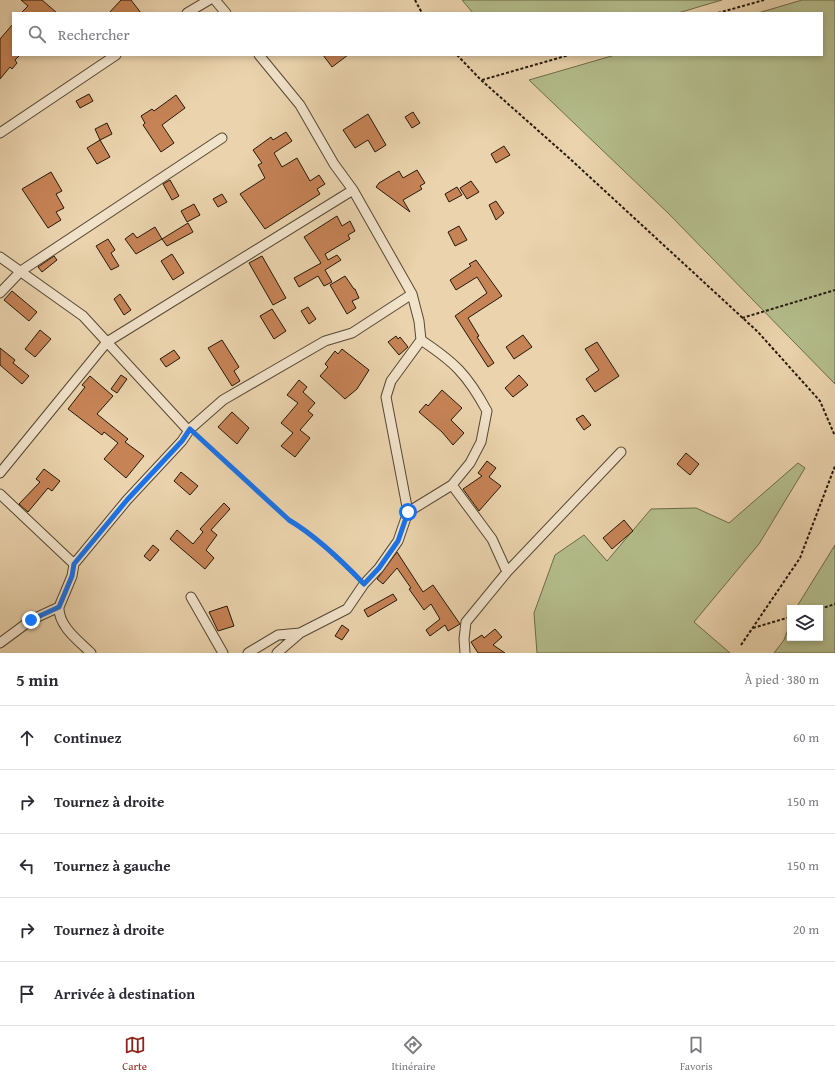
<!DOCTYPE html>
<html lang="fr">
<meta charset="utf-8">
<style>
:root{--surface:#fff;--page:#f7f7f7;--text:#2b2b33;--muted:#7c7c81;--line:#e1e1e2;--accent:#8f2418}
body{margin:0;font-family:"Gentium Book Plus",serif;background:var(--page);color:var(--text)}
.controls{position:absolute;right:12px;bottom:12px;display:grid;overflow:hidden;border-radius:0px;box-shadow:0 2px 6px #0003}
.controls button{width:36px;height:36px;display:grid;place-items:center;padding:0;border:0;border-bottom:1px solid var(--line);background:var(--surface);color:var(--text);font:20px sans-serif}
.stop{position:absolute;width:12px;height:12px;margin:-9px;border:3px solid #1a73e8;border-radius:50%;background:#fff}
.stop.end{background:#1a73e8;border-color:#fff;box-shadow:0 1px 4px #0008}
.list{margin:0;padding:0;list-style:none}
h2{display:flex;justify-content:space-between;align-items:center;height:52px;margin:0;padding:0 16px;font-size:17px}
h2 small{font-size:13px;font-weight:400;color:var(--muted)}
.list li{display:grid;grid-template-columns:26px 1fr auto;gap:12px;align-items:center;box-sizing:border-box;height:64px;padding:0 16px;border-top:1px solid var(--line)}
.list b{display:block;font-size:15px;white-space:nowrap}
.list em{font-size:13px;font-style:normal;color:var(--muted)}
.icon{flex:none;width:22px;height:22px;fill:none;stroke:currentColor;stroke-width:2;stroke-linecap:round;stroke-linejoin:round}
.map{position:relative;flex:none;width:835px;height:653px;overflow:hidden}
.search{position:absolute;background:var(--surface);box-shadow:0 2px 6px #0003;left:12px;right:12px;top:12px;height:44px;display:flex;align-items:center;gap:10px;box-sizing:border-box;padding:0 14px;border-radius:0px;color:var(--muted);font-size:15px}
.sheet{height:372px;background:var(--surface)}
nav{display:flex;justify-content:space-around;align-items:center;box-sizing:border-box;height:56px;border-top:1px solid var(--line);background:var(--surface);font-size:11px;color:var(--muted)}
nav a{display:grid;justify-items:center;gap:2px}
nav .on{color:var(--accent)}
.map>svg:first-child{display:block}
.green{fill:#b4bd8c;stroke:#6c6b4a}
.building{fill:#c68356;stroke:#251909}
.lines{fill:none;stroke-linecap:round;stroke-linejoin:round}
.minor-casing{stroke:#564832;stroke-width:11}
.path{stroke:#251909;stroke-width:2;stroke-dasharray:3 2;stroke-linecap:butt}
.minor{stroke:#f1e2ca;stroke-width:9}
.route{stroke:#1a73e8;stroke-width:5}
</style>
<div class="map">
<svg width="835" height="653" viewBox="0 0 835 653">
<rect width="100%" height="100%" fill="#ead3ad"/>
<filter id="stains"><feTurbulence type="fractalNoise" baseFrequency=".005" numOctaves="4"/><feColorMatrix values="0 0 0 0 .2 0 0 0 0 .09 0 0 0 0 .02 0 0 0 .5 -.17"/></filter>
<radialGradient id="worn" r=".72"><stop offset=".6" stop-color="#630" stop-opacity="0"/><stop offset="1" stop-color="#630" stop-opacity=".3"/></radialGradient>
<path class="green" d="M 462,0 L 722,0 L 678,13 L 473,13 Z
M 802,0 L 835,0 L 835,384 L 668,213 L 529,80 L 615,55 L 822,55 L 822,13 L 758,13 Z
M 798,463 L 805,468 L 759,544 L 694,622 L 730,653 L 537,653 L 534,613 L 555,555 L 584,535 L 607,561 L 651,509 L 696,508 L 729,523 Z
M 835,545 L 835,653 L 774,653 L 784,640 L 790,624 L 790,638 L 820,638 L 820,608 L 796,608 Z"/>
<path class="building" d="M 21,0 L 42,0 L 57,13 L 21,13 L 28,6 Z
M 121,0 L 131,0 L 141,13 L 109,13 Z
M 13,24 L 13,55 L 20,55 L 15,60 L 17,63 L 12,69 L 10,67 L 0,79 L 0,39 Z
M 323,55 L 348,55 L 332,67 Z
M 89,94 L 93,101 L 80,108 L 76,101 Z
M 176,95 L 185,108 L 162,125 L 174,143 L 161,152 L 143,125 L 145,123 L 141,116 L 152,109 L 154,111 Z
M 413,112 L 420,123 L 412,128 L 405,117 Z
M 368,114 L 386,145 L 375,152 L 368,140 L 355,148 L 343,130 Z
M 107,123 L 112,134 L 100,140 L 95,129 Z
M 286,132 L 292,141 L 274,153 L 282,167 L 297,158 L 310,181 L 319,175 L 325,184 L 317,189 L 320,194 L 265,229 L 240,194 L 265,178 L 258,165 L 262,163 L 253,150 L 271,137 L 273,140 Z
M 100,140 L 110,157 L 97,164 L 87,148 Z
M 504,146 L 510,155 L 496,163 L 491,154 Z
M 417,170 L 425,183 L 420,186 L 422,189 L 403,200 L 410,212 L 376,187 L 379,183 L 399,171 L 403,178 Z
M 51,172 L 62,191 L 56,194 L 64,208 L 56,212 L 61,220 L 48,228 L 22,189 Z
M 170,180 L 179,196 L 172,200 L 163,184 Z
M 471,181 L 479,192 L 467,199 L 460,188 Z
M 457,187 L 462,195 L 449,202 L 445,194 Z
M 222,194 L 227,202 L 218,207 L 213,199 Z
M 496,201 L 504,213 L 496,220 L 489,205 Z
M 194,204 L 200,215 L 187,222 L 181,211 Z
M 337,216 L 342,226 L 350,221 L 355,231 L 348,235 L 350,239 L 325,254 L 328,260 L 337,255 L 341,260 L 325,270 L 332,282 L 324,286 L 318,276 L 299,287 L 294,278 L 321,263 L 304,237 Z
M 188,223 L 193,232 L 167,246 L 162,239 L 136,254 L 125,239 L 133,233 L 137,238 L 155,227 L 162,239 Z
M 459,226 L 467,240 L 455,246 L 448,232 Z
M 108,239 L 115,250 L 111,253 L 119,266 L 111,270 L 96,246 Z
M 172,254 L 184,273 L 173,280 L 161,261 Z
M 54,256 L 57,260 L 42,272 L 38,267 Z
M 262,256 L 286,298 L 273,305 L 249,263 Z
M 476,260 L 502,296 L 468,318 L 479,336 L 477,337 L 494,363 L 488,367 L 455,316 L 487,293 L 477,277 L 456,290 L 450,280 L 471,266 L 469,264 Z
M 345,276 L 354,289 L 355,289 L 359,298 L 352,301 L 356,308 L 347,314 L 330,285 Z
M 12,291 L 37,312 L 29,321 L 4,300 Z
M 120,294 L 131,310 L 124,315 L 114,299 Z
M 308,307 L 316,319 L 309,324 L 301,311 Z
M 272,309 L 286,331 L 274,339 L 260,316 Z
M 40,330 L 51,339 L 35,357 L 25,349 Z
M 523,335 L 532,347 L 514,359 L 506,347 Z
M 396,336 L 398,339 L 400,337 L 408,347 L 399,355 L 388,342 Z
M 222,340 L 239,367 L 234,371 L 240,381 L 232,386 L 208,348 Z
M 597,342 L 619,376 L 595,392 L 586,379 L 599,370 L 585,349 Z
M 0,348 L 15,360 L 13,363 L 29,376 L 22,384 L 0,365 Z
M 342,349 L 369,370 L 357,389 L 345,399 L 320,376 L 328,367 L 325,364 L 335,351 L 338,354 Z
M 174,350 L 180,358 L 166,367 L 160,359 Z
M 121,375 L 127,379 L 117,393 L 111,389 Z
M 519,375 L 528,385 L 513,397 L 505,388 Z
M 90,376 L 113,396 L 97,414 L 128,439 L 125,442 L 144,456 L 126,478 L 104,459 L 118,443 L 104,432 L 102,435 L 68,409 L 85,387 L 82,385 Z
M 299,380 L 307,387 L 303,392 L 315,403 L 308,411 L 313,415 L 300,430 L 310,438 L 295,457 L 281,446 L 293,433 L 281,423 L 298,403 L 287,395 Z
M 442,390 L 462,408 L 451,420 L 464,433 L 453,445 L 442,432 L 419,412 L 426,404 L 428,406 Z
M 232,412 L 249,428 L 237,444 L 218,427 Z
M 583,415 L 591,425 L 584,430 L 576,419 Z
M 686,453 L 699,464 L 690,475 L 677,464 Z
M 487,461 L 496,468 L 489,477 L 501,486 L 479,511 L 463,489 L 482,476 L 478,473 Z
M 44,469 L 60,481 L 52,491 L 48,488 L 28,512 L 19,504 L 40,482 L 36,479 Z
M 181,472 L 198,486 L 190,495 L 174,481 Z
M 224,503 L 230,509 L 211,530 L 217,535 L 206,550 L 214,558 L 205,569 L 170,539 L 177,530 L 193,544 L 203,532 L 200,529 Z
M 624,520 L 633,531 L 612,549 L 603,538 Z
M 153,545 L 159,550 L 150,561 L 144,556 Z
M 397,552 L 423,592 L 433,585 L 460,624 L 448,631 L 445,625 L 430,636 L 426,630 L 440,619 L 431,604 L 424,610 L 409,589 L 411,588 L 397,568 L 383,584 L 377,579 Z
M 393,594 L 397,600 L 368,617 L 364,610 Z
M 227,606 L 234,626 L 218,631 L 209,612 Z
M 342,625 L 349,630 L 342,640 L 335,636 Z
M 495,629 L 502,637 L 493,645 L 505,653 L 478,653 L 471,642 L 482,635 L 484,638 Z"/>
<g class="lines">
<g class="minor-casing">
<path id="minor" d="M 215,0 L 226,13
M 187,13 L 209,0
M 259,55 L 300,105 L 334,164 L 353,190 L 412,294 L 419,321 L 421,340 L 391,381 L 386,397 L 408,512 L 398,541 L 379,568 L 364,584 L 347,609 L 300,633 L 277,653
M 0,133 L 116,55
M 0,257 L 83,316 L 187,429 L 190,429 L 182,441 L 127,500 L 74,564 L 72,576 L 59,607 C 58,626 79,641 91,653
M 0,293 L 21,271 L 222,138
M 421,340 C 454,362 467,374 487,411 L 481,442 L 470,463 L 452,485
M 190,429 L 223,400 L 325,341 L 352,333 L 412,294
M 0,473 L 107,342 L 353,190
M 0,494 L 74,564
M 408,512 L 452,485 L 492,539 L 507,572 L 466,622 L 464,639 L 465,653
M 507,572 L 621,452
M 191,597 L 223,653
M 0,643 L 31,620 L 59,607
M 248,653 L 278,635 L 300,633"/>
</g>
<path class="path" d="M 415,0 L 422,13
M 718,13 L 764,0
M 457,55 L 481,80 L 568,157 L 758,332 L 820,401 L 835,436
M 482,80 L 569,55
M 742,318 L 835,290
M 196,435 L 289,520 L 306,530 L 357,578
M 820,609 L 835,604
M 753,628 L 790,617
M 741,645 L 800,558 L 835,466"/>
<use href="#minor" class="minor"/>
</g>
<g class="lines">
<path class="route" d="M 31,620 L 59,607 L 72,576 L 74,564 L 127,500 L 182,441 L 190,429 L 289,520 C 314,535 344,563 364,584 L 379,568 L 398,541 L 408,512"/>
</g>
<rect width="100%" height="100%" filter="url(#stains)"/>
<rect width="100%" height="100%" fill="url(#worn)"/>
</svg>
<div class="controls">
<button><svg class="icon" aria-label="layers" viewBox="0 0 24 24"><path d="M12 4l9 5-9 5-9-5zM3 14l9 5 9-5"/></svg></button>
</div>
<div class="stop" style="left:408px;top:512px"></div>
<div class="stop end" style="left:31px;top:620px"></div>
<div class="search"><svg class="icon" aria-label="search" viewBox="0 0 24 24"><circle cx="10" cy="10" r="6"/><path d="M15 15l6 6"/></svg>Rechercher</div>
</div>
<section class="sheet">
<h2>5 min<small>À pied · 380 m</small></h2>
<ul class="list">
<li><svg class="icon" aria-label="ahead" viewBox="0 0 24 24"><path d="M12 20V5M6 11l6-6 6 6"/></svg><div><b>Continuez</b></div><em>60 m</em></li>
<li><svg class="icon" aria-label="right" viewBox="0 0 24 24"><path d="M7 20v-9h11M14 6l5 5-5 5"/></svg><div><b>Tournez à droite</b></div><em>150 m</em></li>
<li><svg class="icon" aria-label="left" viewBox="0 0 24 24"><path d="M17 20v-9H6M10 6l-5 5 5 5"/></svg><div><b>Tournez à gauche</b></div><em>150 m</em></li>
<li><svg class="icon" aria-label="right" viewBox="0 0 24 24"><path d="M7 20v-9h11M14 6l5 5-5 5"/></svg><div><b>Tournez à droite</b></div><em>20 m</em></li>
<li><svg class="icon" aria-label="arrive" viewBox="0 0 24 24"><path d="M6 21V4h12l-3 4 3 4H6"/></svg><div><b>Arrivée à destination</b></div></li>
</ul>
</section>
<nav>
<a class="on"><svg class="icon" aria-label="map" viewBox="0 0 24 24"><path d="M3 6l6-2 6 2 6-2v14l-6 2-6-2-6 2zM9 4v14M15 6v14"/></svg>Carte</a>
<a><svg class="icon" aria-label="directions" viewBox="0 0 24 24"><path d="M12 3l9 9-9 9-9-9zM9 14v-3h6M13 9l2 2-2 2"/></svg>Itinéraire</a>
<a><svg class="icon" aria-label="saved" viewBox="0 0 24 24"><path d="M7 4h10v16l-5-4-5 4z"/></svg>Favoris</a>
</nav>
